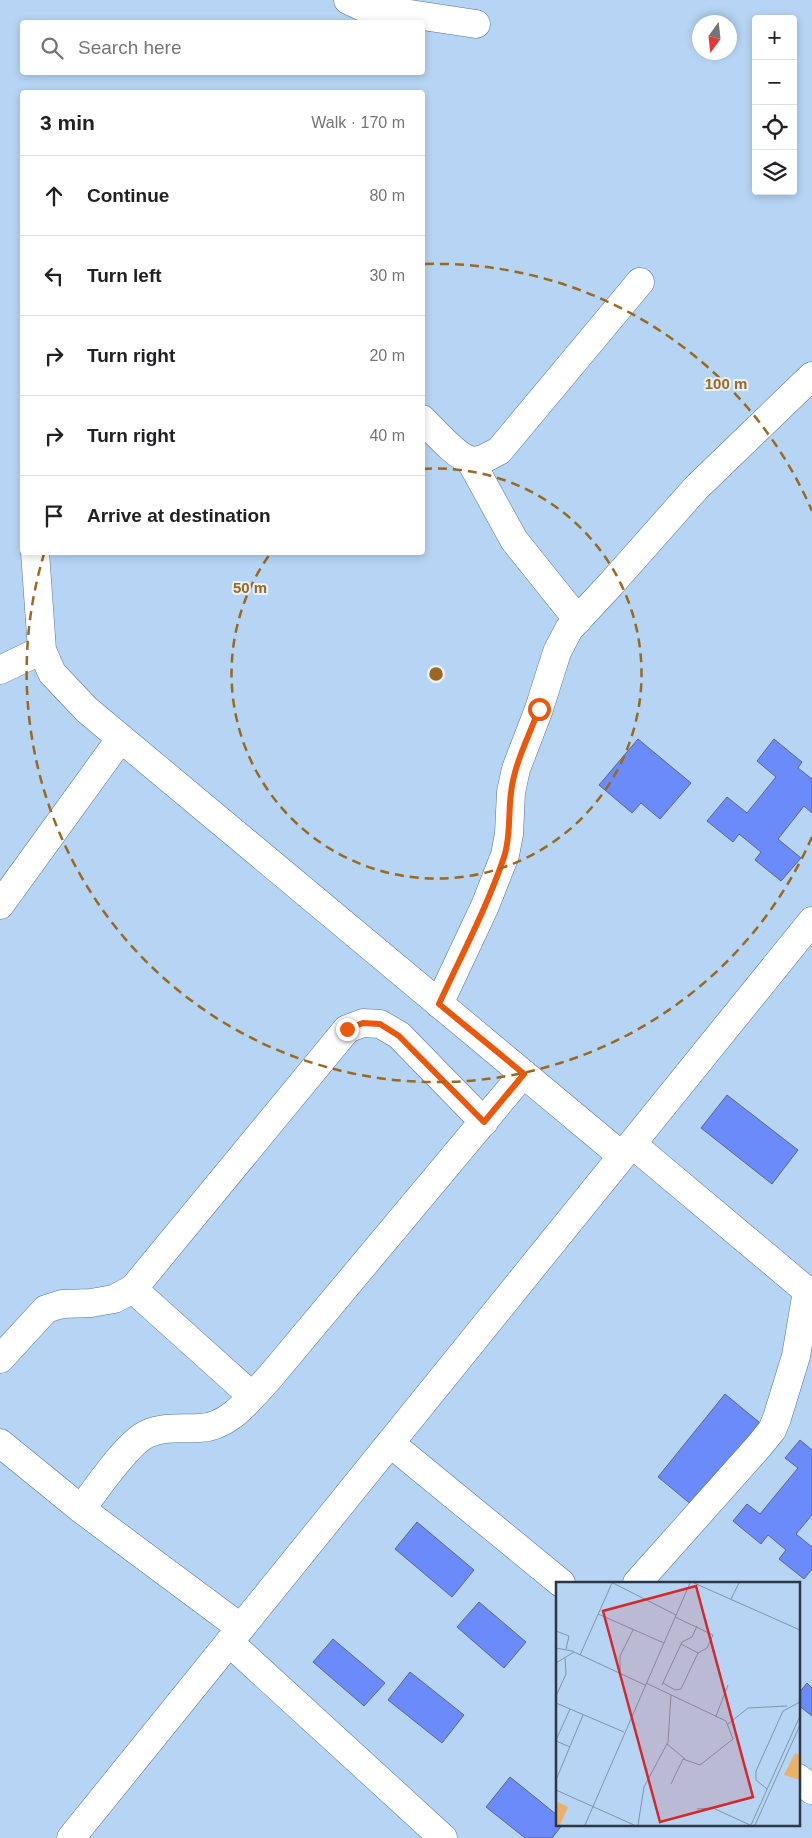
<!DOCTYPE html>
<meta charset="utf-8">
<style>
:root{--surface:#fff;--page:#f6f6f6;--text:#202124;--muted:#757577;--line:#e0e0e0}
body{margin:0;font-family:Helvetica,sans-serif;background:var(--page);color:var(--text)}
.controls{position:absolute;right:15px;top:15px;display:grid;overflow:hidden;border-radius:5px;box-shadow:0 2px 8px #0003}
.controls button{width:45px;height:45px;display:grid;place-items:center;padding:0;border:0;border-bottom:1px solid var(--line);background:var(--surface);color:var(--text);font:25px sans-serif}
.compass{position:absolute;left:692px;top:15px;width:45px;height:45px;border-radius:50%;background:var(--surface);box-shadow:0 2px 8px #0003;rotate:195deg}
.stop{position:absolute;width:15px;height:15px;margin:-11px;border:4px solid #ea580c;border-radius:50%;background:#fff}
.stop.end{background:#ea580c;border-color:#fff;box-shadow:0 1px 5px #0008}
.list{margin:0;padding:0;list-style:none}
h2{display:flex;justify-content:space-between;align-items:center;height:65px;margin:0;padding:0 20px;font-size:21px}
h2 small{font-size:16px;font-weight:400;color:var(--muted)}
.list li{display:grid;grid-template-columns:32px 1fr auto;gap:15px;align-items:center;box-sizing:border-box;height:80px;padding:0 20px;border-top:1px solid var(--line)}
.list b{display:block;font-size:19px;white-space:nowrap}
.list em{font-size:16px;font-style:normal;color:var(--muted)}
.icon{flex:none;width:28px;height:28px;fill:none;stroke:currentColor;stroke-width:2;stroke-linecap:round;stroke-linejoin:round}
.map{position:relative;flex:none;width:812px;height:1838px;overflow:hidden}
.search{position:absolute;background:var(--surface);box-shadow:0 2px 8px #0003;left:20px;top:20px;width:405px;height:55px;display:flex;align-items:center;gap:12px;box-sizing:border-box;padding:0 18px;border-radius:5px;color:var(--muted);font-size:19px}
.panel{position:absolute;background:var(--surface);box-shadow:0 2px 8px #0003;left:20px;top:90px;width:405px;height:465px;border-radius:5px}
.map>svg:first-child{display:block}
.building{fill:#6c8bfb;stroke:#5b6687}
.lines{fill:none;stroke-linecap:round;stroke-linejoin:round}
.minor-casing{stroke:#597490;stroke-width:29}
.minor{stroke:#fff;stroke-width:28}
.route{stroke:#ea580c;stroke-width:6}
.ring{fill:none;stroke:#9c671e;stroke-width:2.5;stroke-dasharray:9 6}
.inset-road{fill:none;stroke:#7e95ad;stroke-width:1}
.view{fill:#d62828;fill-opacity:0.15;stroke:#d62828;stroke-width:2.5}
.inset-edge{fill:none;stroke:#2b3743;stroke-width:2.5}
.centre{fill:#9c671e;stroke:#e9f2fc;stroke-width:2.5}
.ring-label{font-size:15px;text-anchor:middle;font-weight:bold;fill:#9c671e;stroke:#e9f2fc;stroke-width:4;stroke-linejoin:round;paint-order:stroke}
</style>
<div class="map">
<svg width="812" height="1838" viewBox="0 0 812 1838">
<rect width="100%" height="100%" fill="#b6d4f3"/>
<path class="building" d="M 638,739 L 691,783 L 660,819 L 641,803 L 632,813 L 599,785 Z
M 774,739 L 802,762 L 798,768 L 812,779 L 812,813 L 804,806 L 778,839 L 801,858 L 781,881 L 755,860 L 761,852 L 739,834 L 733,842 L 707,821 L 727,797 L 747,813 L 776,777 L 757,761 Z
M 727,1095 L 798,1150 L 772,1184 L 701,1128 Z
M 725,1394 L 765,1427 L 698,1510 L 658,1477 Z
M 800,1440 L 812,1450 L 812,1515 L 796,1534 L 812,1547 L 812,1569 L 804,1579 L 779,1559 L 786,1550 L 768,1535 L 761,1544 L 733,1521 L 747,1504 L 760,1514 L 798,1468 L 785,1458 Z
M 417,1522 L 474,1570 L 452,1597 L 395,1549 Z
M 479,1602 L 526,1642 L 504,1668 L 457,1627 Z
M 333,1639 L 385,1683 L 364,1706 L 313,1662 Z
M 410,1672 L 464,1715 L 442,1743 L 388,1700 Z
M 807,1683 L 812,1688 L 812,1716 L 798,1705 L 798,1694 Z
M 510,1777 L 557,1815 L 557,1824 L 563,1824 L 552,1838 L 525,1838 L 486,1807 Z"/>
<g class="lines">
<g class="minor-casing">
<path id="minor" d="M 348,0 L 363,7 L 476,24
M 422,419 C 433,429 455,456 470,460 C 480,463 490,455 499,451 L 640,282
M 470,460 L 514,540 L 578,620
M 35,552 L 42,650 L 52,673 L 87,710 L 622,1156
M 0,670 L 42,650
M 0,905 L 121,738
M 439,1004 L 485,906 L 505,855 L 509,834 L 511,792 L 516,769 L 539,709 L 557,652 L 569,629 L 611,584 L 696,488 L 812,376
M 632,1144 L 812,1295
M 133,1289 L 252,1396
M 0,1359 L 46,1309 L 62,1304 L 91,1303 L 114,1299 L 133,1289 L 347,1029 L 363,1023 L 380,1024 L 399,1035 L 484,1122
M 0,1443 L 81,1509 L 241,1628
M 390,1443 L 561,1583
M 81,1509 C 96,1490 127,1443 147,1434 C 164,1426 183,1429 200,1428 C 230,1427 251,1397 270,1377 L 523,1074
M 637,1583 L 759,1446 L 772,1430 L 777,1418 L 796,1356 L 807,1291
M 229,1642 L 443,1838
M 798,1778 L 812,1790
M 71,1838 L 812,921"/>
</g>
<use href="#minor" class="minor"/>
</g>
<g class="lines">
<path class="route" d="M 347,1029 L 363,1023 L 380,1024 L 399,1036 L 484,1122 L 524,1074 L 439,1004 C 461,956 487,908 504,857 C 511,837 508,814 511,793 C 514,764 529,736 539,709"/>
</g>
<g class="ring">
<path d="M423 469A205 205 0 1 1 270 554"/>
<path d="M812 837A410 410 0 0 1 44 554M425 264A410 410 0 0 1 812 511"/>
</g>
<g transform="translate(556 1582)">
<rect width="244" height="244" fill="#b6d4f3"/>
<path d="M 239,171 L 244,173 L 244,198 L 228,193 ZM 0,219 L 12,225 L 4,243 L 0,243 Z" fill="#edb067"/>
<path class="inset-road" d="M 57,1 L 120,33M 138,1 L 244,48M 175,17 L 183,1M 42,32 L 108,61M 0,49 L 13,54 L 10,67M 125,62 L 142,71M 0,66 L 16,69 L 89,103M 24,73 L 56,1M 0,81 L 18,70M 64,92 L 64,74 L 77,48M 90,101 L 170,139 L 177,157 L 144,183 L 127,177 L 115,202M 107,101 L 119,108 L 125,107 L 142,71 L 151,66 L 157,53 L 119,35M 106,103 L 126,60 L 136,55 L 141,44M 0,114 L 10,92 L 9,76M 0,121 L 68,150M 160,134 L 172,103M 172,142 L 192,126 L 231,124M 0,158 L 14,127M 0,159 L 14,165M 111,162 L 129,177M 0,198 L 27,133M 211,207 L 200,198 L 200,189 L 227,129 L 244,120M 0,208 L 78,243M 141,227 L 157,226 L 194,243M 29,243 L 134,1M 82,243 L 88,205 L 112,160 L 115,113M 195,243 L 244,134M 199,243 L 244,143"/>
<path class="view" d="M 140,4 L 197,215 L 104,240 L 47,29 Z"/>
<rect width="244" height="244" class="inset-edge"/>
</g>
<circle cx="436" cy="674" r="8" class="centre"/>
<g class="ring-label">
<text x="726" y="389">100 m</text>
<text x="250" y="593">50 m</text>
</g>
</svg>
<div class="controls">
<button>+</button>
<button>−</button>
<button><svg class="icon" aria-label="locate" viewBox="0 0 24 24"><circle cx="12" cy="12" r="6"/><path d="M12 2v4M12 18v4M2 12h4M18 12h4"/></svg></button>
<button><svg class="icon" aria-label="layers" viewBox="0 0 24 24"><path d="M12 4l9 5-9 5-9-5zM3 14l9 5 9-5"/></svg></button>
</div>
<svg class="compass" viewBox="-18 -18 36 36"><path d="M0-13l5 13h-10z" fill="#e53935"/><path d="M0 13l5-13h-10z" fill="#757577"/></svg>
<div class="stop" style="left:539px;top:709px"></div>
<div class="stop end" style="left:347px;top:1029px"></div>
<div class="search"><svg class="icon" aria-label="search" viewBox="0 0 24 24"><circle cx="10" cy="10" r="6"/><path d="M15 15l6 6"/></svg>Search here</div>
<section class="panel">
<h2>3 min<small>Walk · 170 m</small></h2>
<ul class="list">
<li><svg class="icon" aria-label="ahead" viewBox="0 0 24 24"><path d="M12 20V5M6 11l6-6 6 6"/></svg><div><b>Continue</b></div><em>80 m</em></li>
<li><svg class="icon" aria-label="left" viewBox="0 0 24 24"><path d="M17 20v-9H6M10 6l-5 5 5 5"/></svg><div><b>Turn left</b></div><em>30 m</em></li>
<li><svg class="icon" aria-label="right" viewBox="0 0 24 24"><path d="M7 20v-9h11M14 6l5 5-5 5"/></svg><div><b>Turn right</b></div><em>20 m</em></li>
<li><svg class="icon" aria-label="right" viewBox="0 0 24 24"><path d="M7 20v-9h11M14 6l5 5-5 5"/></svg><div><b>Turn right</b></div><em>40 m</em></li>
<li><svg class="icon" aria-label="arrive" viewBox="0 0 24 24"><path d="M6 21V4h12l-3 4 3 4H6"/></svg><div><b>Arrive at destination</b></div></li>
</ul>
</section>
</div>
